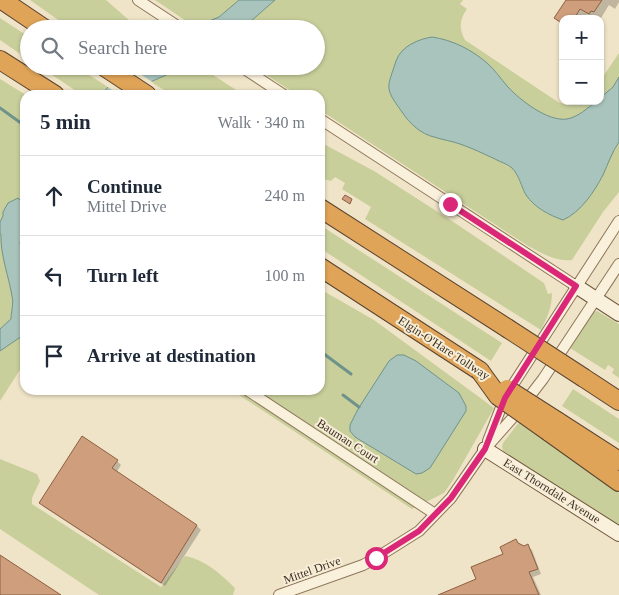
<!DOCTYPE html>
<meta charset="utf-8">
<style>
:root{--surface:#fff;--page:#f2f2f3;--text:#1f2937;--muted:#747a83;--line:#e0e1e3}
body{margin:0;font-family:"Times New Roman",serif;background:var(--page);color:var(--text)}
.controls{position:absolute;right:15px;top:15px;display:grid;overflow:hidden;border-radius:10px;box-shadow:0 1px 4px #0004}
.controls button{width:45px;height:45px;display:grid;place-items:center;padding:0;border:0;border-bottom:1px solid var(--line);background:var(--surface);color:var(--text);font:25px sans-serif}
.stop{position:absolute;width:15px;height:15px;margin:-11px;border:4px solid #db2777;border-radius:50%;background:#fff}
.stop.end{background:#db2777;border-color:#fff;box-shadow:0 1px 5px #0008}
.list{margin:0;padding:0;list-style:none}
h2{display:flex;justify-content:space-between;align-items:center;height:65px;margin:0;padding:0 20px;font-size:21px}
h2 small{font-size:16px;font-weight:400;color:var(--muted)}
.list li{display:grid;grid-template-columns:32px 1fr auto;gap:15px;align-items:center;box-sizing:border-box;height:80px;padding:0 20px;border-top:1px solid var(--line)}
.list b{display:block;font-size:19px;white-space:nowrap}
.list p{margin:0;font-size:16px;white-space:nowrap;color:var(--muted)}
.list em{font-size:16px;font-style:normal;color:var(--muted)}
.icon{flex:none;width:28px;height:28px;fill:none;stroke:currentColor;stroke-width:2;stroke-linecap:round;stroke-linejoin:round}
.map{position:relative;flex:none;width:619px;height:595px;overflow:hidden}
.search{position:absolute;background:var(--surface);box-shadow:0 1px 4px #0004;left:20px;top:20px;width:305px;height:55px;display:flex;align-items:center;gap:12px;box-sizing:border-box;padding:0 18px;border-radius:28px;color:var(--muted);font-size:19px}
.panel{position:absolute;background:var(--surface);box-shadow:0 1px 4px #0004;left:20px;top:90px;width:305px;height:305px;border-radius:15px}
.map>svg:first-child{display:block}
.green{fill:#c9cf9b}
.water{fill:#a9c4bc;stroke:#6f938a}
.pier{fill:#f0e4c8}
.shadow{fill:#0003}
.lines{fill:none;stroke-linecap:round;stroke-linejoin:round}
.stream{stroke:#6f938a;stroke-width:3}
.building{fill:#cf9f7d;stroke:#8d5f41}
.street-casing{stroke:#8d765c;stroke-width:12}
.secondary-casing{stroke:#6f573f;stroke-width:16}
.highway-casing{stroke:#5b4430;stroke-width:20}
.street{stroke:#faf1dc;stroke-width:10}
.secondary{stroke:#faf1dc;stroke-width:14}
.highway{stroke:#e0a458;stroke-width:18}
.highway-bridge-casing{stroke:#5b4430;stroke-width:20;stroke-linecap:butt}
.highway-bridge{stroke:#e0a458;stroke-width:18}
.route{stroke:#db2777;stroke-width:6}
.labels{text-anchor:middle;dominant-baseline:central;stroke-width:4;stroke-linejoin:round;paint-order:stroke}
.street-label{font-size:12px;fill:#3d2e20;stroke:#f7eed8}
</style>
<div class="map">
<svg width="619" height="595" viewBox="0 0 619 595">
<rect width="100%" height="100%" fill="#f0e4c8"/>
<path class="green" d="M 30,0 L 106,0 L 130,21 L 143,29 L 71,29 Z
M 155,0 L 239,0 L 219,17 L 195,27 Z
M 275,0 L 463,0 L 460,4 L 467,9 C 459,20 459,29 465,40 L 558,102 L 566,105 L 573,105 L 583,101 L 600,101 L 600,81 L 619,53 L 619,192 L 603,212 L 572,260 C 556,262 542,253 528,246 L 320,110 L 320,95 L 297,95 L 253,66 L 316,66 L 316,29 L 242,29 Z
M 0,18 L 29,37 L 29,60 L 0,40 Z
M 39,66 L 75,66 L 108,87 L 101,95 L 82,95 Z
M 186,66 L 199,66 L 244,95 L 172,95 L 151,82 Z
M 0,79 L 26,95 L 25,95 L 25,362 L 0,401 Z
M 320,142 L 374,171 L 452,221 L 544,283 L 548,294 L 552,293 C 552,307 547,318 541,330 L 365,219 L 371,207 L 342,189 L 345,183 L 335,177 L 331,181 L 320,178 Z
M 320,225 L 502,343 L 491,361 L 320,248 Z
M 320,289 L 374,320 L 494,408 L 453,480 L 444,493 L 412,509 L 236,393 L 230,390 L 320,390 Z
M 597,311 L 619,324 L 619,378 L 612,373 L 614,369 L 608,365 L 605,370 L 570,348 L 592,312 Z
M 573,389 L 619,419 L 619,443 L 562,406 Z
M 520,421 L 619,493 L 619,527 L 506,456 C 503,451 501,448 503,443 Z
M 0,459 L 37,474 L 40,481 L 32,498 L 32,504 L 161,587 L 185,556 C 204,559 222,575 235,588 L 233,595 L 99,595 L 0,529 Z"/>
<path class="water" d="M 239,0 L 275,0 L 242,29 L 193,29 L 195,27 L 219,17 Z
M 432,37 C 453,40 472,50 487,63 C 495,70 501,79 508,87 C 520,100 548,122 567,119 C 578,117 588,108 596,101 L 600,101 L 600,98 L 613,87 L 619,77 L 619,142 C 612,152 608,164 603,175 C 594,192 581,212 563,220 C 549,215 535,208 526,195 C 521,186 519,175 512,168 C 508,164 500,162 495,159 C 484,154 472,148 460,144 C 452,141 443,140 434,137 C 421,134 410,124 402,112 C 384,87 387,89 396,61 C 401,46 419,39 432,37 Z
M 135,66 L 186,66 L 146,84 L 134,95 L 101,95 L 108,87 Z
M 18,198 L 21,201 L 25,198 L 25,226 L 23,230 L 20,243 L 25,267 L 25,334 L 0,351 L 0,329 L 11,319 C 11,312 14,303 12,296 C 9,278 0,253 1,235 L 0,233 L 0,222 L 3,216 L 3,212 L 8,203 Z
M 397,355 L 404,355 L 416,361 L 459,393 L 466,406 L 466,411 L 430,468 L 422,473 L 416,474 L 355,437 L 350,431 L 350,425 L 358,409 L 389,361 Z"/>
<path class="pier" d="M 129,67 L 154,83 L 147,86 L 138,95 L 120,95 L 106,86 Z"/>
<path class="shadow" d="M 567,0 L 619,0 L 619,2 L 615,9 L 609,5 L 601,18 L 598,16 L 596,19 L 594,19 L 587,14 L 584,19 L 563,19 L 563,25 L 556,18 Z
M 117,461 L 121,465 L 116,473 L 197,526 L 201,530 L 165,586 L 44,507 L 40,503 Z
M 516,541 L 523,547 L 527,546 L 532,550 L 541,574 L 533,577 L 541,595 L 441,595 L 478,580 L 505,554 Z"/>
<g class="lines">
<path class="stream" d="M 0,108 L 25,126
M 320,351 L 351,374
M 343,395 L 359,407"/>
</g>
<path class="building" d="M 566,0 L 602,0 L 594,12 L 591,11 L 589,14 L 580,9 L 574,19 L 563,19 L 563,24 L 554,18 Z
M 345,195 L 352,199 L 350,204 L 342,199 Z
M 82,436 L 118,460 L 112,468 L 197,525 L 161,583 L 39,503 Z
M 516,539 L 518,543 L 524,546 L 528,544 L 538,569 L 529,572 L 539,595 L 438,595 L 476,579 L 471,567 L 503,554 L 500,547 Z
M 0,555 L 61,595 L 0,595 Z"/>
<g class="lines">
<g class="street-casing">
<path id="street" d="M 138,0 L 182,29
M 240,66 L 284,95
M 320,119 L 576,286
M 247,390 L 435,514
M 488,441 L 505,397 L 619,221
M 279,595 L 363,565 L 376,558 L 419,531 L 451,498 L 485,449 L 516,414 L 543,379 L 619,264"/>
</g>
<g class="secondary-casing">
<path id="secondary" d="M 576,286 L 619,314
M 485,449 L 619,534"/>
</g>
<g class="highway-casing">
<path id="highway" d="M 2,0 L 45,29
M 0,60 L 55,95
M 103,66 L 147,95
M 320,208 L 507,328
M 320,267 L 480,371
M 584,378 L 619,401
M 557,421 L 619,461
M 549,432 L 619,482"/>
</g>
<use href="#street" class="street"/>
<use href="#secondary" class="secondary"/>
<use href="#highway" class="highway"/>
<g class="highway-bridge-casing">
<path id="highway-bridge" d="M 507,328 L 584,378
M 480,371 L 498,396 L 549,432
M 507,389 L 557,421"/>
</g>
<use href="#highway-bridge" class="highway-bridge"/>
</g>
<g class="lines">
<path class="route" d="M 376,558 L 419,531 L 451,498 L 485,449 L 505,398 L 576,286 L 450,204"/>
</g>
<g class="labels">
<g class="street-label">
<text transform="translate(444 348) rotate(33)">Elgin-O'Hare Tollway</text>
<text transform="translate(348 441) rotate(33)">Bauman Court</text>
<text transform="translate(552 491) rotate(32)">East Thorndale Avenue</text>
<text transform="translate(312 570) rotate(-20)">Mittel Drive</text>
</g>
</g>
</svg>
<div class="controls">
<button>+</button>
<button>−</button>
</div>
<div class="stop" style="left:376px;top:558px"></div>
<div class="stop end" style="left:450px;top:204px"></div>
<div class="search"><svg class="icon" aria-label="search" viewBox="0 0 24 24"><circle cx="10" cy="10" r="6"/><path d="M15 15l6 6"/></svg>Search here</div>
<section class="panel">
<h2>5 min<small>Walk · 340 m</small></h2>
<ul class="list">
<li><svg class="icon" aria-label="ahead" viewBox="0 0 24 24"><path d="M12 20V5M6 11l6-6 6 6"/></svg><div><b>Continue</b><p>Mittel Drive</p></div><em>240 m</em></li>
<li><svg class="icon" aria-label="left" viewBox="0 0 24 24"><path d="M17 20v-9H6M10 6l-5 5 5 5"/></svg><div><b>Turn left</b></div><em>100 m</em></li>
<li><svg class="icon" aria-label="arrive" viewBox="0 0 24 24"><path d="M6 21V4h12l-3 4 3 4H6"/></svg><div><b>Arrive at destination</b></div></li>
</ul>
</section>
</div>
